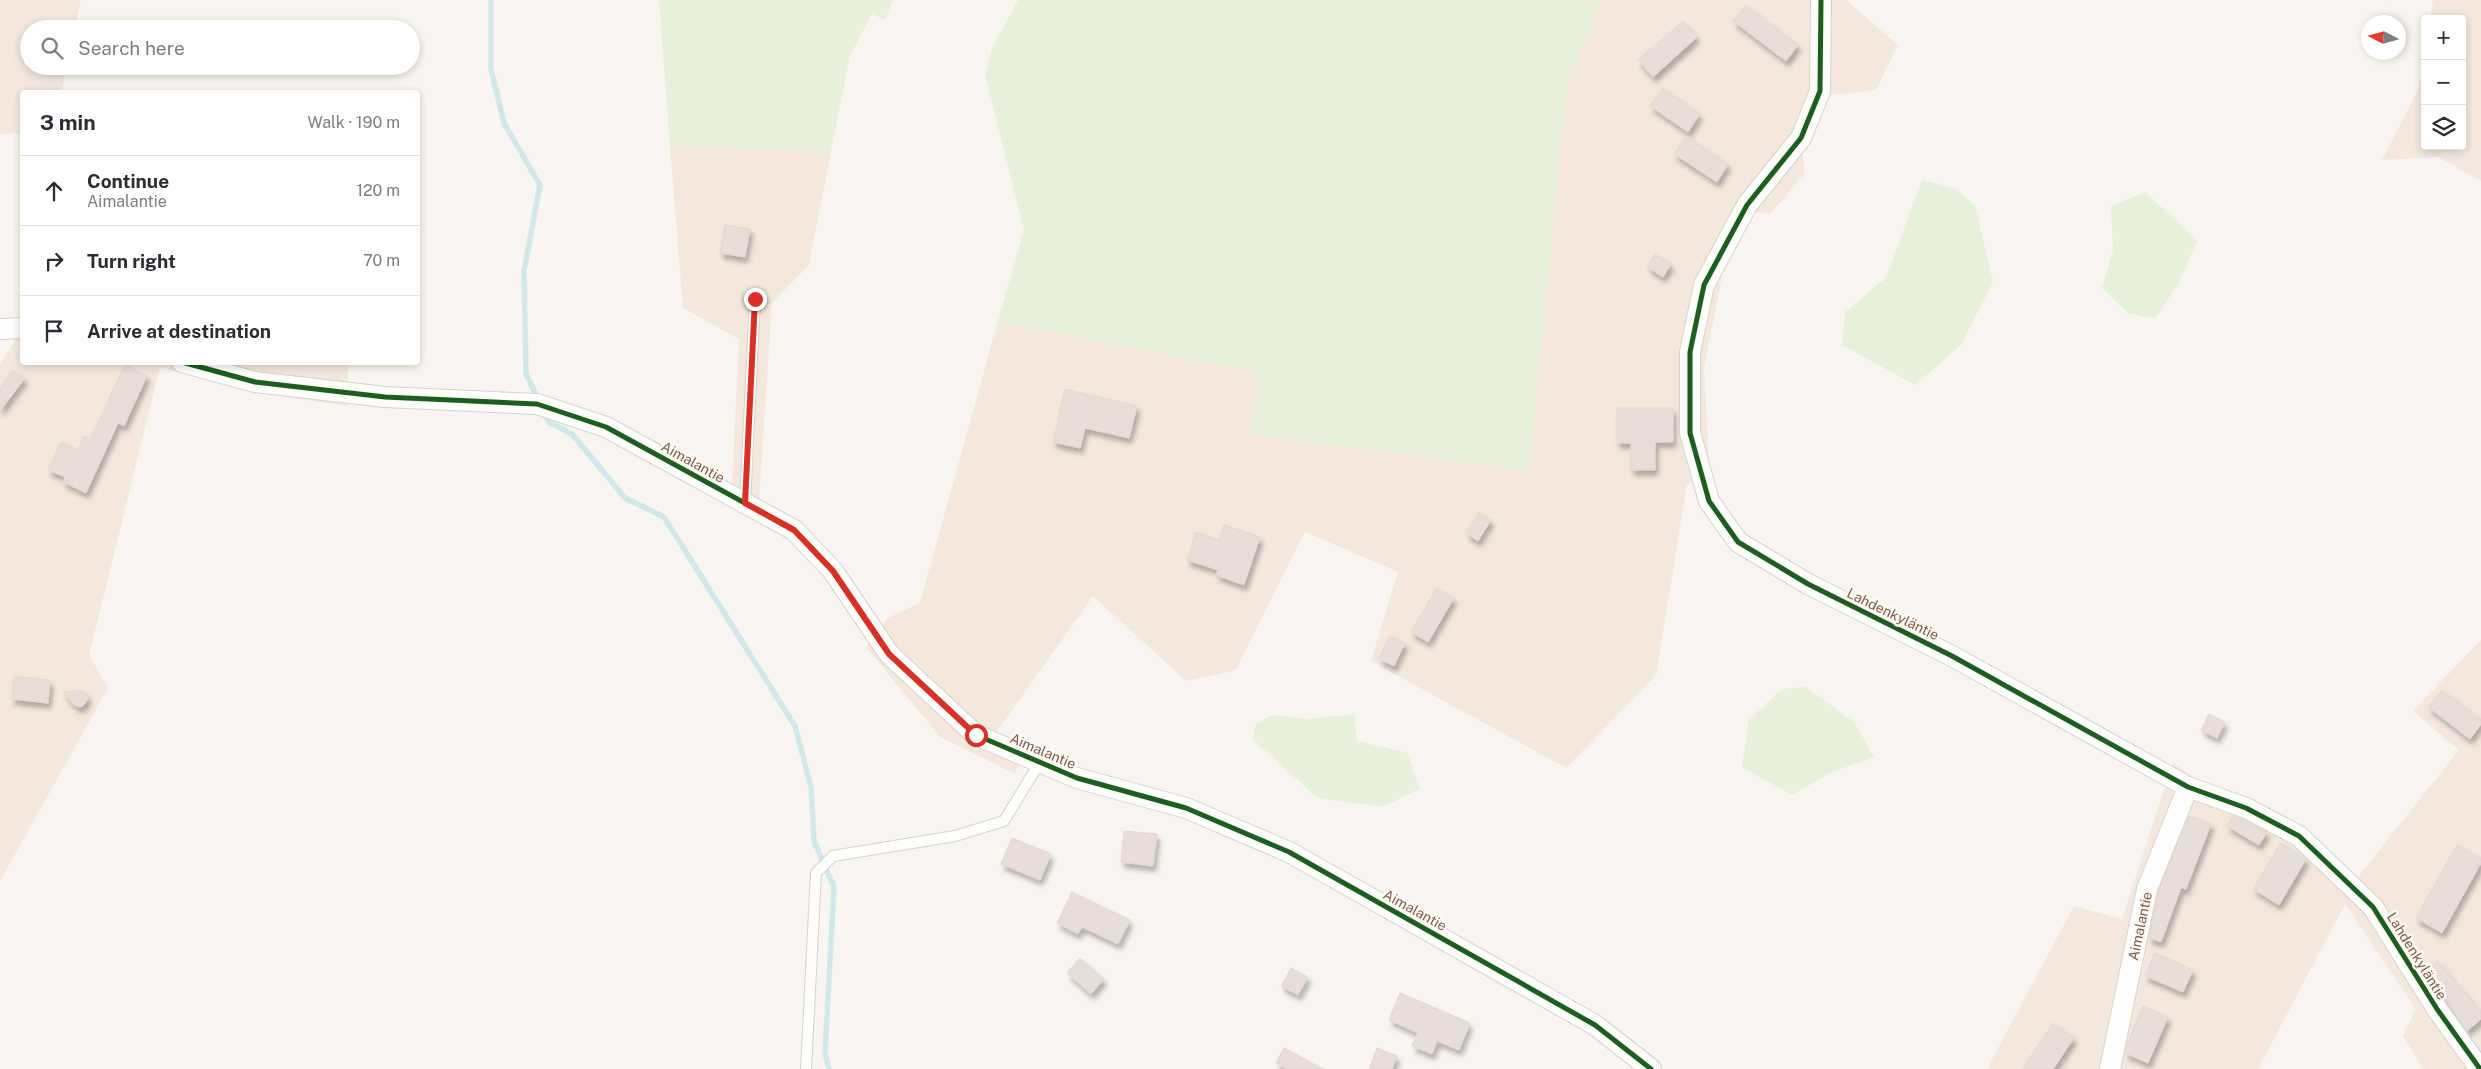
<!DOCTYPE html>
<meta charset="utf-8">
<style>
:root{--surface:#fff;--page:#f2f2f3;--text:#2b2b33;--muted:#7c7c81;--line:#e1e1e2}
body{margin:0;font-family:"Public Sans",sans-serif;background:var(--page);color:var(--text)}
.controls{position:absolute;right:15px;top:15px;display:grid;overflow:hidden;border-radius:5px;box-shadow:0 2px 8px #0003}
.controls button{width:45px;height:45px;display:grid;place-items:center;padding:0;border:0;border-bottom:1px solid var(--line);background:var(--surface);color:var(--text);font:25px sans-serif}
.compass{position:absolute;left:2361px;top:15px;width:45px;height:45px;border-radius:50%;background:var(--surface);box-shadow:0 2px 8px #0003;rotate:276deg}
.stop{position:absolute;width:15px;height:15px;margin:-11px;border:4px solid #d93025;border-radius:50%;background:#fff}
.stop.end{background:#d93025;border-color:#fff;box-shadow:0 1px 5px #0008}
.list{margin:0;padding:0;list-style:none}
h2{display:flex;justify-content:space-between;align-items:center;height:65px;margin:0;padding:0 20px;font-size:21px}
h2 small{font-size:16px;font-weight:400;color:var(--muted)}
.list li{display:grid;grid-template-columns:32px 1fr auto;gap:15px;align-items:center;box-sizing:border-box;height:70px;padding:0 20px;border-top:1px solid var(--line)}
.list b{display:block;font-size:19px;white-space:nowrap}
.list p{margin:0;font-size:16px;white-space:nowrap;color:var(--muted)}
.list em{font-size:16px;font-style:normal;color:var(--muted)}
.icon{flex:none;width:28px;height:28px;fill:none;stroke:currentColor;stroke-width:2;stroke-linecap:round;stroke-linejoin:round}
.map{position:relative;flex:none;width:2481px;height:1069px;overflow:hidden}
.search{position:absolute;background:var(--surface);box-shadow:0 2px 8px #0003;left:20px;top:20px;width:400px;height:55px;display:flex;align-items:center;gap:12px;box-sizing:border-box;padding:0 18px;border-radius:28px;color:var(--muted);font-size:19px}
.panel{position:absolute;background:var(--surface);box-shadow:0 2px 8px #0003;left:20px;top:90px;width:400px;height:275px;border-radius:5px}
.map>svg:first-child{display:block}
.residential{fill:#f2e8de}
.green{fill:#e7f0db}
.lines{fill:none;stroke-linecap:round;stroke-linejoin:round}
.stream{stroke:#d0e8ea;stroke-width:5.5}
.building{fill:#e6ded7;stroke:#e2d8d2;filter:url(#shadow)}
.service-casing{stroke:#d7d1cb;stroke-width:12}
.minor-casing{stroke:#d7d1cb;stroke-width:22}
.service{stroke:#fefefd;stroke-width:10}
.minor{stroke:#fefefd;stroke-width:20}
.cycleway-casing{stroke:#fffaf3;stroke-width:8}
.cycleway{stroke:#1b5e20;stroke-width:5}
.route{stroke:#d93025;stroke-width:6}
.labels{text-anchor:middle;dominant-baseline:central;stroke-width:5;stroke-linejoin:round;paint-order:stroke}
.street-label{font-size:14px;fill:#7a5c4d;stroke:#fffaf3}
</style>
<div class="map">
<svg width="2481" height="1069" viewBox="0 0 2481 1069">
<defs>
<filter id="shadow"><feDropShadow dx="3" dy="5.5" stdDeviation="2.5" flood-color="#0004"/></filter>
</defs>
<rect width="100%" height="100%" fill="#f9f5f0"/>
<path class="residential" d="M 0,0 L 81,0 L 75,29 L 29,29 L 29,66 L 67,66 L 62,88 L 58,92 L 22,92 L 22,133 L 0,134 Z
M 1601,0 L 1846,0 L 1898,45 L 1876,90 L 1825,96 L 1802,151 L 1805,173 L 1770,214 L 1753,212 L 1725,261 L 1704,369 L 1710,475 L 1687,484 L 1656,675 L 1566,768 L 1371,661 L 1398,572 L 1305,532 L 1236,670 L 1186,681 L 1093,596 L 995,734 L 1025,749 L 1015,774 L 940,737 L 866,647 L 888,618 L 920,603 L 998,321 L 1260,372 L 1252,434 L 1528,470 L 1566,87 Z
M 2433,0 L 2481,0 L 2481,181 L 2438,157 L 2382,160 L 2419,88 L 2425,53 L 2425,146 L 2462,146 L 2462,19 L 2430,19 Z
M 670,146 L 831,151 L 809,265 L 772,303 L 759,499 L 732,486 L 739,339 L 683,308 Z
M 22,330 L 22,362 L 348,363 L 347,406 L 240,390 L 160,367 L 89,655 L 108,688 L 0,881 L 0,364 Z
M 2481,640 L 2481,1069 L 2424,1069 L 2403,1036 L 2416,1009 L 2345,904 L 2258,1069 L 1987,1069 L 2074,906 L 2122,919 L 2173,762 L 2203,785 L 2305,832 L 2358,877 L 2459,750 L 2413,711 Z"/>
<path class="green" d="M 659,0 L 893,0 L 885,20 L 872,14 L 850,56 L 831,151 L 670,146 Z
M 1018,0 L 1601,0 L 1566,87 L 1529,470 L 1252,435 L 1259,372 L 998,321 L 1024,230 L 985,74 L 992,48 Z
M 1922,180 L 1954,188 L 1975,205 L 1993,282 L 1961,345 L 1915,385 L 1842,345 L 1845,312 L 1886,278 Z
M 2146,192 L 2197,241 L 2180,281 L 2155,319 L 2128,313 L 2102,288 L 2113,250 L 2111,206 Z
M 1806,687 L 1854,722 L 1874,757 L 1832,772 L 1792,795 L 1742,767 L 1749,720 L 1781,689 Z
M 1354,714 L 1357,741 L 1408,753 L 1419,789 L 1383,807 L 1317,798 L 1253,739 L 1256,724 L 1272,715 L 1310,719 Z"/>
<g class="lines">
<path class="stream" d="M 491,0 L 491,69 L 504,123 L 540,185 L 524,271 L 526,374 L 538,399
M 544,412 L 549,422 L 572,434 L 625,498 L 664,517 L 795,726 L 811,787 L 814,841 L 834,887 L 825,1053 L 829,1069"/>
</g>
<path class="building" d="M 1746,5 L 1798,45 L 1786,61 L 1733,21 Z
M 1683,21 L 1697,37 L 1653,77 L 1638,60 Z
M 1663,88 L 1700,114 L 1688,132 L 1650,106 Z
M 1686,136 L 1728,164 L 1717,182 L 1674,154 Z
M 725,225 L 750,229 L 745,257 L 720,253 Z
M 1655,254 L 1671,264 L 1663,277 L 1647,267 Z
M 125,365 L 147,376 L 124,426 L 118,423 L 86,493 L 63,482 L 65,477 L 48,470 L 61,442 L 78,450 L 84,436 L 90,439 Z
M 13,370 L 25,378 L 0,411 L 0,388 Z
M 1065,389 L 1137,406 L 1129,438 L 1085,428 L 1080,448 L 1053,442 Z
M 1617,408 L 1673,408 L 1673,442 L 1655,442 L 1655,470 L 1631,470 L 1631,443 L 1617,443 Z
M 1479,512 L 1491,520 L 1478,541 L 1466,533 Z
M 1224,525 L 1260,537 L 1244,585 L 1216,575 L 1218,570 L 1187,560 L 1196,532 L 1219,540 Z
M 1437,588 L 1454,598 L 1428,642 L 1411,632 Z
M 1390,636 L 1405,643 L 1394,666 L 1379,659 Z
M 14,676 L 50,680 L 48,703 L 12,699 Z
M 80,690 L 87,694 L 88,699 L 83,706 L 79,707 L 74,705 L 64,692 Z
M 2442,690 L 2481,720 L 2481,724 L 2470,739 L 2428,707 Z
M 2209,714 L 2225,722 L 2217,738 L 2201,730 Z
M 2189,816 L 2211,824 L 2186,889 L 2181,888 L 2161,942 L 2149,938 L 2158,892 Z
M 2233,816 L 2267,832 L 2259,845 L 2227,826 Z
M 1124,831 L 1157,834 L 1153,866 L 1121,862 Z
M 1012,838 L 1051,854 L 1040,880 L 1001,864 Z
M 2281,843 L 2306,859 L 2279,905 L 2253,889 Z
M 2457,845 L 2481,858 L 2481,863 L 2442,933 L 2416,918 Z
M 1072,892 L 1130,920 L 1118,944 L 1082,927 L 1078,934 L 1057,923 Z
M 2155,953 L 2193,970 L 2183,992 L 2145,976 Z
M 1080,958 L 1104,979 L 1091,994 L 1067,973 Z
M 2437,961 L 2481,1012 L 2481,1019 L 2467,1031 L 2426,970 Z
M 1291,968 L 1308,977 L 1298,995 L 1281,986 Z
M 1400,993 L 1470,1023 L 1459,1050 L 1437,1041 L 1432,1054 L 1412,1046 L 1418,1033 L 1389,1020 Z
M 2143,1006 L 2168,1017 L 2148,1063 L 2125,1053 L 2128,1042 Z
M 2053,1023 L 2074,1038 L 2053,1069 L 2022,1069 Z
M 1284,1048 L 1323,1069 L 1288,1069 L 1276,1063 Z
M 1377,1048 L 1397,1056 L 1392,1069 L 1369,1069 Z"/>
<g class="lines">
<g class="service-casing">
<path id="service" d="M 745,503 L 755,299
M 806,1069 L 816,873 L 833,856 L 955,836 L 1004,821 L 1040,762"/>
</g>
<g class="minor-casing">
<path id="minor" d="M 1821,0 L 1820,91 L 1801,138 L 1747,205 L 1704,285 L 1690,352 L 1690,433 L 1709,501 L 1738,542 L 1808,584 L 1952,656 L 2188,787 L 2246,808 L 2299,836 L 2373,907 L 2437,1009 L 2480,1069
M 0,329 L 22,328
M 182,362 L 255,382 L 385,397 L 537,404 L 606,427 L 794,530 L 833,571 L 889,654 L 976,735 L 1077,778 L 1186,808 L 1289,852 L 1595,1025 L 1651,1069
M 2110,1069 L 2147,889 L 2188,787"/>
</g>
<use href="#service" class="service"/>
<use href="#minor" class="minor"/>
<g class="cycleway-casing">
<path id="cycleway" d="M 1821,0 L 1820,91 L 1801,138 L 1747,205 L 1704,285 L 1690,352 L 1690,433 L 1709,501 L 1738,542 L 1808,584 L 1952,656 L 2188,787 L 2246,808 L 2299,836 L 2373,907 L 2437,1009 L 2480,1069
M 182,362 L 255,382 L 385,397 L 537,404 L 606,427 L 794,530 L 833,571 L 889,654 L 976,735 L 1077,778 L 1186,808 L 1289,852 L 1595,1025 L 1651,1069"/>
</g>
<use href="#cycleway" class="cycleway"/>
</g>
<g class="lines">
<path class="route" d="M 755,299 L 745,503 L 794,530 L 833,571 L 889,654 L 976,735"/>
</g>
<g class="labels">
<g class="street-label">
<text transform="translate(693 462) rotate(29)">Aimalantie</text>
<text transform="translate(1893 614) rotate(26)">Lahdenkyläntie</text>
<text transform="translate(1043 751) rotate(23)">Aimalantie</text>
<text transform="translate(1415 910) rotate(29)">Aimalantie</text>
<text transform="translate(2140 926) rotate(-78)">Aimalantie</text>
<text transform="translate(2417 956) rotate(58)">Lahdenkyläntie</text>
</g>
</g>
</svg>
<div class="controls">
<button>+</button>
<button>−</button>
<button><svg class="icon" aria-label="layers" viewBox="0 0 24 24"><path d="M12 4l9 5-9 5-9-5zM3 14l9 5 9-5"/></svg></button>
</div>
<svg class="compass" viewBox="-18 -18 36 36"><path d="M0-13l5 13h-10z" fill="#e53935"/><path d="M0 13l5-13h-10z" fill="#7c7c81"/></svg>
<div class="stop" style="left:976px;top:735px"></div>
<div class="stop end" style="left:755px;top:299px"></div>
<div class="search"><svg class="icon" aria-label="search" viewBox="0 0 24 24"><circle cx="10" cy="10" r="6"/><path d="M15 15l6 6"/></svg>Search here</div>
<section class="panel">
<h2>3 min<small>Walk · 190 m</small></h2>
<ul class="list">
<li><svg class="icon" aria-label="ahead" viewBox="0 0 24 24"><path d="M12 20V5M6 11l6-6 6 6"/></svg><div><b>Continue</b><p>Aimalantie</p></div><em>120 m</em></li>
<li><svg class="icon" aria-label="right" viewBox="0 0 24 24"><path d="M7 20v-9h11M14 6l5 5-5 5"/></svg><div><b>Turn right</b></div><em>70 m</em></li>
<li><svg class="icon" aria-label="arrive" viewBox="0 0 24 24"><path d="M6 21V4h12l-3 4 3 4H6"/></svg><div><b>Arrive at destination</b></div></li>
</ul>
</section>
</div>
